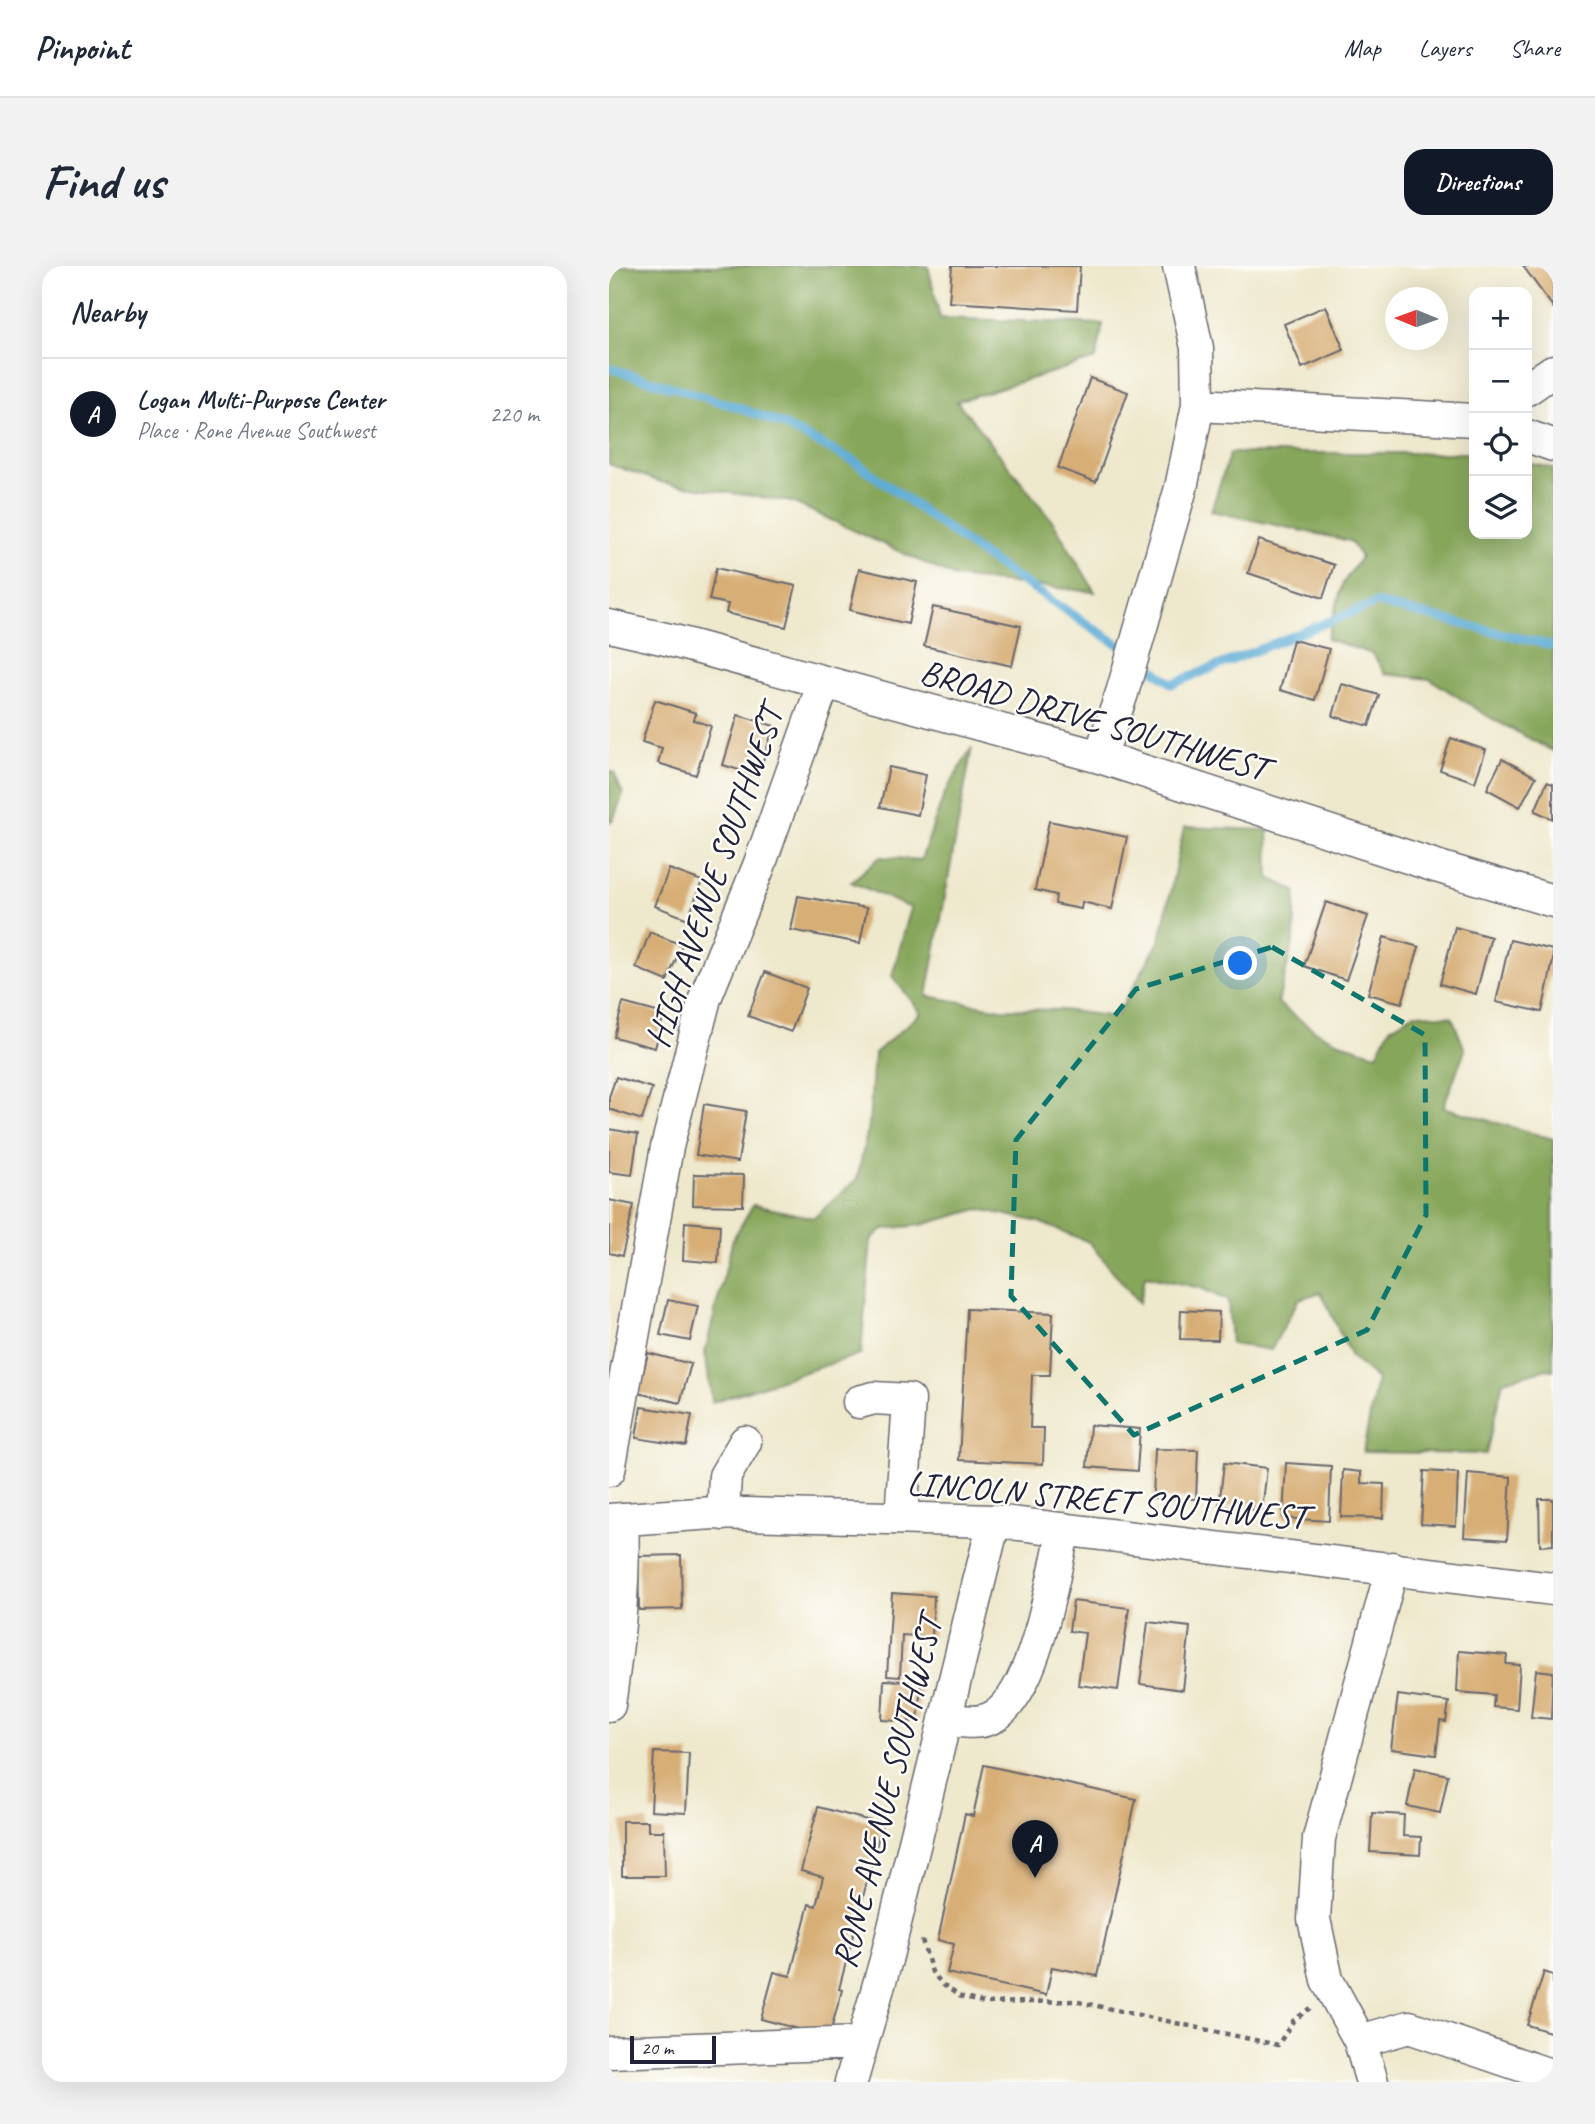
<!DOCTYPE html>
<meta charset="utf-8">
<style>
:root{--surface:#fff;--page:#f2f2f3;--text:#1f2937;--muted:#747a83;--line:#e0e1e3;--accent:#111827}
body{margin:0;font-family:Caveat,sans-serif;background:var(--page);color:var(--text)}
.controls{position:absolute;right:21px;top:21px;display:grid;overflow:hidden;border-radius:14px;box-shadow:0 7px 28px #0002}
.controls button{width:63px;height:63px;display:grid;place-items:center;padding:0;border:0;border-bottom:2px solid var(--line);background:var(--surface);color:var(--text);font:35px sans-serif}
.compass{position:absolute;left:776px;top:21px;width:63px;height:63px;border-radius:50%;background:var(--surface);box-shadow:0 7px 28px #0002;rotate:271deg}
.scale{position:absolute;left:21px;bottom:18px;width:86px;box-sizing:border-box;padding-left:7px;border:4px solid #22223b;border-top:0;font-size:19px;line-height:24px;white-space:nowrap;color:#22223b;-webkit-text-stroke:5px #fdfcf7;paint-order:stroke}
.you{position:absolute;left:632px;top:698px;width:24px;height:24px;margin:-18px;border:5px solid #fff;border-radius:50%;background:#1a73e8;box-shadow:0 0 0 10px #1a73e833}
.badge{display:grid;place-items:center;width:46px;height:46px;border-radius:50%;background:var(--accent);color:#fff;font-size:23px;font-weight:700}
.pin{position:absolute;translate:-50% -58px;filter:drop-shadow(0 2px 4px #0008)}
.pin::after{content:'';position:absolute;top:37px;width:24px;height:21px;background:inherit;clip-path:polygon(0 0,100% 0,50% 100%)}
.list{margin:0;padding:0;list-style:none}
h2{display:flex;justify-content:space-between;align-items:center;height:91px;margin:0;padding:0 28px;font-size:30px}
h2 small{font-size:23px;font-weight:400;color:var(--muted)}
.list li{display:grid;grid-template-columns:46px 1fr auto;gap:21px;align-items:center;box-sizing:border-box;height:112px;padding:0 28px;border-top:2px solid var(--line)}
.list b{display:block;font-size:26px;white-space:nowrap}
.list p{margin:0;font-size:23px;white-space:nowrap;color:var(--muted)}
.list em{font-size:23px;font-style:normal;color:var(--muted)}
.icon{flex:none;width:38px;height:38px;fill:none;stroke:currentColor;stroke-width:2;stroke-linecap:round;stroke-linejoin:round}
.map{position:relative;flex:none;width:944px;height:1816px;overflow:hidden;border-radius:21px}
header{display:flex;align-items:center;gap:42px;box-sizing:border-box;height:98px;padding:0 35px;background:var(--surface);border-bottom:2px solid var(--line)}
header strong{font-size:33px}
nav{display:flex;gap:38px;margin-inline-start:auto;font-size:24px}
.intro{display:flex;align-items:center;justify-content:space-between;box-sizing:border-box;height:168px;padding:0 42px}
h1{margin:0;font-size:49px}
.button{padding:18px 32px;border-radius:21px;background:var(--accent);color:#fff;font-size:24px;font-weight:700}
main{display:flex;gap:42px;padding:0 42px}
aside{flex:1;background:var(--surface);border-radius:21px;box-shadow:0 7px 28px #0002}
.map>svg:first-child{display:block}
.forest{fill:#86a65a;stroke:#54644a;stroke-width:2}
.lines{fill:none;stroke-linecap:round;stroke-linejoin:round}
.stream{stroke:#5cabd6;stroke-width:9}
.building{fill:#d7ae76}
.minor-casing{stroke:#69676e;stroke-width:35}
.path{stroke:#69676e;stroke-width:4.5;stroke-dasharray:5 5;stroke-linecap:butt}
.minor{stroke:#fff;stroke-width:32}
.marked{fill:none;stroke:#0f766e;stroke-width:5;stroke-dasharray:14 9;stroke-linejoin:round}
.labels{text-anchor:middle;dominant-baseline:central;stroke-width:5;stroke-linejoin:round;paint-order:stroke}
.street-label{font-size:35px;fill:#22223b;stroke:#fdfcf7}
</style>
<header>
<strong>Pinpoint</strong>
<nav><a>Map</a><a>Layers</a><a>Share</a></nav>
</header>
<div class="intro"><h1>Find us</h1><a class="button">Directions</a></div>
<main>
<aside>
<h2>Nearby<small></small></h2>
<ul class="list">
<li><span class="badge">A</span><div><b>Logan Multi-Purpose Center</b><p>Place · Rone Avenue Southwest</p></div><em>220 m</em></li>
</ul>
</aside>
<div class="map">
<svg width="944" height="1816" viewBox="0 0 944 1816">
<rect width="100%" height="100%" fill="#fdfcf7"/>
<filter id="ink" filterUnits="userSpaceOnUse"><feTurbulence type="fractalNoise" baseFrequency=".0143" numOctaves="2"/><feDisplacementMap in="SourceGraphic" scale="14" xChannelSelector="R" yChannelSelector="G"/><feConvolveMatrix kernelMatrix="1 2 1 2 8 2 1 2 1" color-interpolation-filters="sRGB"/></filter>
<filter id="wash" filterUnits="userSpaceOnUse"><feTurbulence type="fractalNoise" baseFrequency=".00686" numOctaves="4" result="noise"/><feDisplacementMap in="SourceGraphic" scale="28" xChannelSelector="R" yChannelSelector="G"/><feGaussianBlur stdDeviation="1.57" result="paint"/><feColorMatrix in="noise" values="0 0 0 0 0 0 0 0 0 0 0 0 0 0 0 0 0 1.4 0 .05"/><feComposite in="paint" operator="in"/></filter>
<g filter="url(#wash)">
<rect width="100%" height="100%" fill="#eee8cc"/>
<path class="forest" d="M 0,0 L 319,0 L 331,52 L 494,58 L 487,93 L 348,135 L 445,257 L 486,326 L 346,311 L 183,236 L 55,217 L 0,198 Z
M 621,187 L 865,187 L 865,268 L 918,268 L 918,197 L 944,202 L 944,485 L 880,451 L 821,413 L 776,408 L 764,388 L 718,373 L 734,317 L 752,291 L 741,275 L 602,245 Z
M 363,481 L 318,730 L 392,743 L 453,744 L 507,751 L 551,674 L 575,561 L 659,564 L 660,612 L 687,625 L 685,673 L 669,737 C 704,766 723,776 768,788 L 781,762 L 806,747 L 843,751 L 856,784 L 834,841 L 944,873 L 944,1104 L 938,1103 L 894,1115 L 877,1188 L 754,1186 L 768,1113 L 742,1091 L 712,1026 L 690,1033 L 662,1084 L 622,1078 L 619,1035 L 592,1022 L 536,1010 L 530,1037 L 480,976 L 430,956 L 370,943 L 312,959 L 274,963 L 262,974 L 252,1088 L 103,1136 L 96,1086 L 124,973 L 144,939 L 205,952 L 248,913 L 260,858 L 265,788 L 312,747 L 283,710 L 302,642 L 242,616 L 271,591 L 312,594 L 335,529 Z
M 0,505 L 5,507 L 14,528 L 4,554 L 0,556 Z"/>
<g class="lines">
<path class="stream" d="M 0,102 L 131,142 L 172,158 L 245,195 L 378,292 L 510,379
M 544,403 L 563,418 L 767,337 L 944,380"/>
</g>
<g id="blocks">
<path class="building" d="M 343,0 L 471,0 L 468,44 L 340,36 Z
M 914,0 L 944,0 L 944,41 Z
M 717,40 L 735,84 L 693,102 L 675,58 Z
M 481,112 L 519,126 L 487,216 L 449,202 Z
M 650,274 L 725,299 L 714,332 L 639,307 Z
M 107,302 L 187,320 L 177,361 L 117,347 L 119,338 L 100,334 Z
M 250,303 L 308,316 L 299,358 L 241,344 Z
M 324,341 L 412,360 L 403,400 L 315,380 Z
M 684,374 L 720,383 L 706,434 L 671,424 Z
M 733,418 L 770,429 L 760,460 L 724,450 Z
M 46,434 L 87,447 L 85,454 L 102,460 L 87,509 L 49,497 L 53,482 L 33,476 Z
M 129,449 L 165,460 L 149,510 L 114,499 Z
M 842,472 L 877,484 L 866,516 L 831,504 Z
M 893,493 L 927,511 L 911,541 L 878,523 Z
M 280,501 L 317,509 L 309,549 L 271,541 Z
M 938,516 L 944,518 L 944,553 L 926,545 Z
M 440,555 L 518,571 L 503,643 L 473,636 L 472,643 L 446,638 L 447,629 L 426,624 Z
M 60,603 L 93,615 L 79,653 L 46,640 Z
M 189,630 L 258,642 L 251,677 L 182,664 Z
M 717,636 L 759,650 L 737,714 L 695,700 Z
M 846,661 L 882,671 L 867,728 L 831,718 Z
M 41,666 L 73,679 L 58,715 L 27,702 Z
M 775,671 L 810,681 L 793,737 L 759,728 Z
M 901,674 L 944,684 L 944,695 L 933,746 L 887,736 Z
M 156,706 L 198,722 L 182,766 L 139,750 Z
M 14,737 L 55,748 L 46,782 L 5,771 Z
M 7,811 L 43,822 L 33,854 L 0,843 L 0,831 Z
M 95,838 L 137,845 L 129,896 L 87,889 Z
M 0,863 L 29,868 L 23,909 L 0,906 Z
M 85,908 L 135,909 L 134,940 L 84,939 Z
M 0,934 L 25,939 L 13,990 L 0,987 Z
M 76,956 L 111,959 L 109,997 L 74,994 Z
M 59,1034 L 89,1040 L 81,1075 L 51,1069 Z
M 358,1043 L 444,1047 L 441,1109 L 423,1109 L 421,1162 L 435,1162 L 434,1198 L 350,1194 Z
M 572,1044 L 610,1046 L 609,1074 L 571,1073 Z
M 39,1087 L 82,1098 L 71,1137 L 29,1127 Z
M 32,1141 L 83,1149 L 77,1180 L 27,1172 Z
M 481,1159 L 531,1163 L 528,1205 L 478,1201 Z
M 546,1183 L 589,1184 L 587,1233 L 544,1232 Z
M 615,1197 L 658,1202 L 653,1245 L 610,1240 Z
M 677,1197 L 722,1200 L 720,1255 L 674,1252 Z
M 734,1204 L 752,1206 L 752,1217 L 775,1218 L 774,1252 L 732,1251 Z
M 815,1205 L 849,1207 L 847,1260 L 812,1258 Z
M 859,1207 L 902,1211 L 898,1274 L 855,1271 Z
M 930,1233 L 944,1233 L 944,1279 L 931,1280 Z
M 72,1289 L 73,1343 L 30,1344 L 29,1290 Z
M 283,1327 L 325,1330 L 323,1371 L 293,1369 L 291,1411 L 278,1410 Z
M 464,1335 L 520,1342 L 509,1424 L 469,1419 L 476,1367 L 460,1365 Z
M 539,1356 L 581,1361 L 574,1424 L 531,1418 Z
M 850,1385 L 898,1389 L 897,1398 L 911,1399 L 908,1443 L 884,1441 L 885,1429 L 848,1426 Z
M 927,1404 L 944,1406 L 942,1453 L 922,1451 Z
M 275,1414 L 312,1416 L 309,1456 L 273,1454 Z
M 789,1429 L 840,1436 L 837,1456 L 831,1455 L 827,1489 L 782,1483 Z
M 45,1486 L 80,1487 L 77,1547 L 42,1545 Z
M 375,1499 L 527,1533 L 488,1710 L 443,1701 L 437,1729 L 338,1707 L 345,1678 L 329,1674 L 356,1548 L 364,1550 Z
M 806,1502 L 839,1509 L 831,1547 L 798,1540 Z
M 209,1541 L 273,1558 L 230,1723 L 233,1724 L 220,1771 L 152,1753 L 165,1706 L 181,1710 L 200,1638 L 207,1640 L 214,1611 L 192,1605 Z
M 763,1547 L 795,1549 L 794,1570 L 812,1571 L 811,1589 L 761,1586 Z
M 13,1555 L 39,1555 L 39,1565 L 55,1565 L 56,1610 L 13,1610 Z
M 935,1706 L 944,1709 L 944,1767 L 918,1759 Z"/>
</g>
</g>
<g filter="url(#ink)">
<use href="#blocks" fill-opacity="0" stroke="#69676e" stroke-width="2"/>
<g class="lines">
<g class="minor-casing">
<path id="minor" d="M 918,123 L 944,105
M 589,139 L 865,154
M 918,170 L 944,179
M 0,360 L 61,374 L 491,491 L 830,601 L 944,635
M 491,491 L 513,427 L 572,222 L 589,139 L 588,82 L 570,0
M 250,1136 L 265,1132 L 300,1134 L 292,1252
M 0,1204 L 58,881 L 96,732 L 150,600 L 215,416
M 114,1248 L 116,1210 L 136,1176
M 0,1254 L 105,1247 L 385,1255 L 944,1323
M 0,1439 C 9,1377 16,1316 13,1253
M 336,1453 C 352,1455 369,1459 384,1451 C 427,1427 444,1309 455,1263
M 751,1775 L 800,1761 L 944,1810
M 0,1786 L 253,1777
M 242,1816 L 277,1694 L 385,1255
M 763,1816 L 751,1775 L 718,1714 L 705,1653 L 710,1572 L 783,1302"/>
</g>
<path class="path" d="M 313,1674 L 323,1706 L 334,1719 L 352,1731 L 375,1737 L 465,1735 L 669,1779 L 684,1755 L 701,1742"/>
<use href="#minor" class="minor"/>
</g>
</g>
<path class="marked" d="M 663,681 L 816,769 L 817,949 L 758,1064 L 525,1169 L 402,1030 L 407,874 L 527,723 Z"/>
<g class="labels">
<g class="street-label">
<text transform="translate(485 454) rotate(16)">BROAD DRIVE SOUTHWEST</text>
<text transform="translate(105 611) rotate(-71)">HIGH AVENUE SOUTHWEST</text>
<text transform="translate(498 1234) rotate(5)">LINCOLN STREET SOUTHWEST</text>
<text transform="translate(278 1526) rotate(-76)">RONE AVENUE SOUTHWEST</text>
</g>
</g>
</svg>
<div class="controls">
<button>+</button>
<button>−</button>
<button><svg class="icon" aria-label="locate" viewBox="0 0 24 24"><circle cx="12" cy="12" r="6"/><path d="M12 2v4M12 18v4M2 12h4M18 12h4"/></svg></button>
<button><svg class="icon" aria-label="layers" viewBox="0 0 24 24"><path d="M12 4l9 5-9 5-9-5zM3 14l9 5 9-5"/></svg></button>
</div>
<svg class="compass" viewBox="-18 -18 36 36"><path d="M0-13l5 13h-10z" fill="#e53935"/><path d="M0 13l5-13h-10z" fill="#747a83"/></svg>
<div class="scale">20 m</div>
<div class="you"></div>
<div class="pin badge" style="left:426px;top:1612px">A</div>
</div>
</main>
